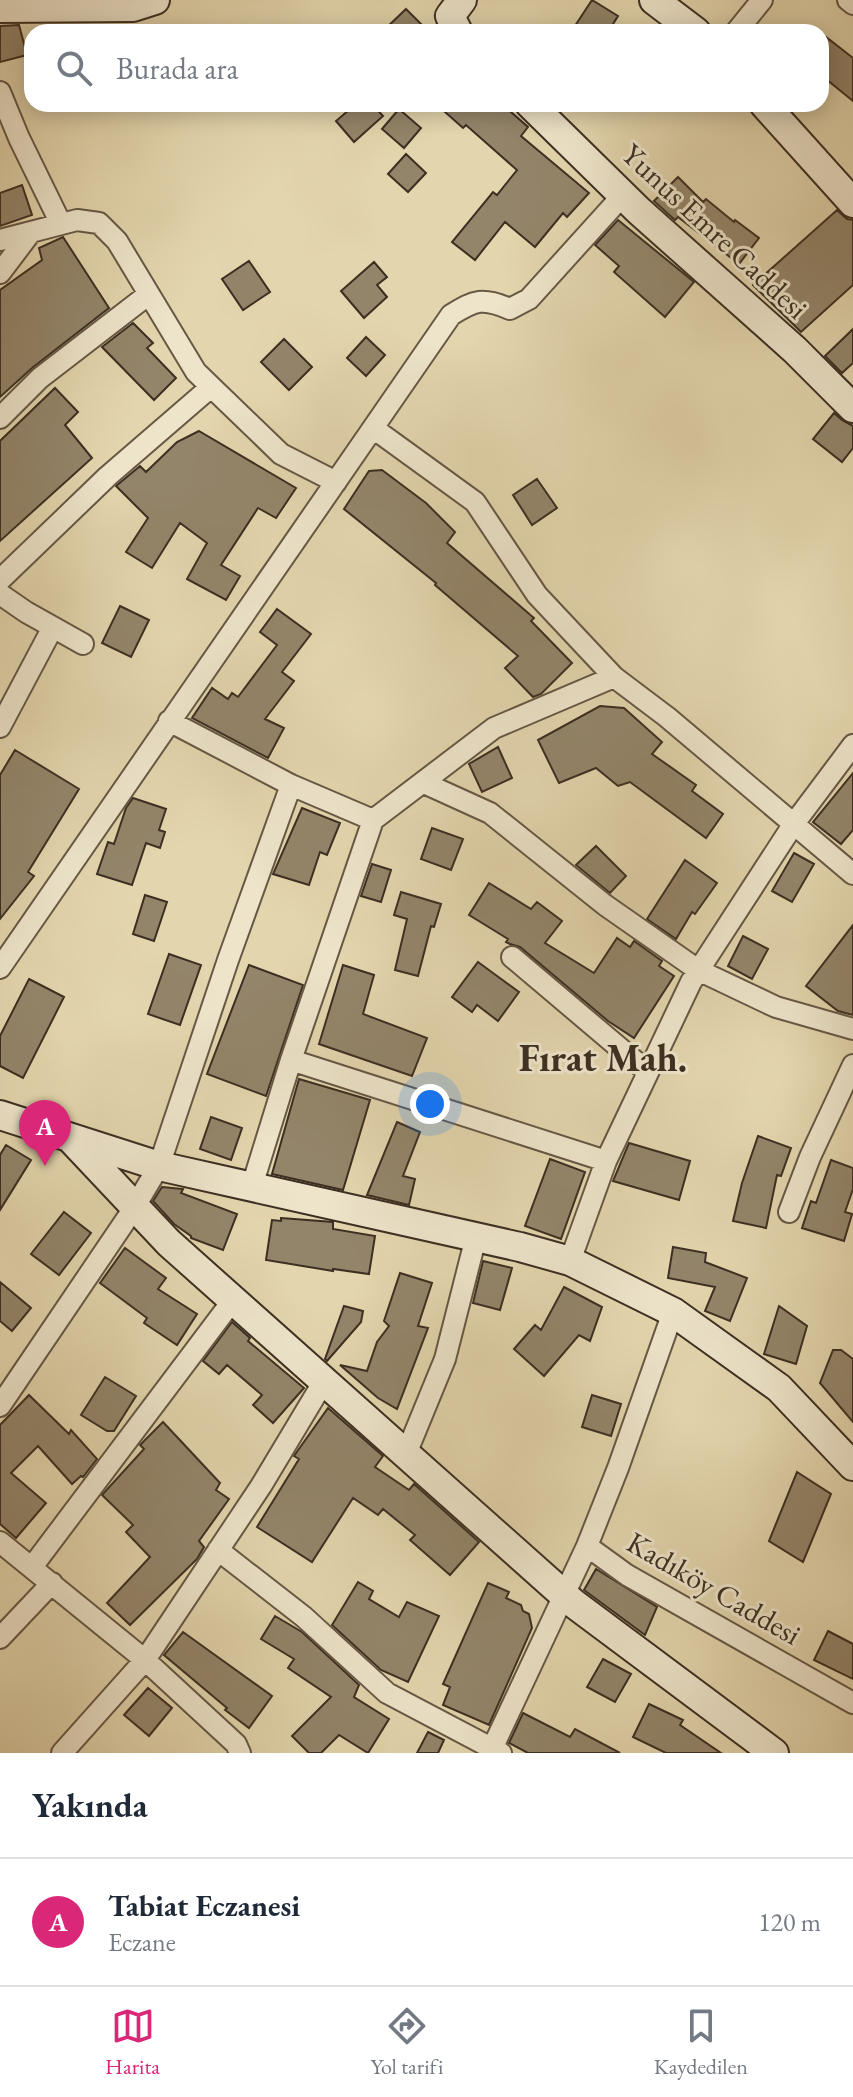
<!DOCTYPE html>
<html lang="tr">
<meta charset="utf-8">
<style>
:root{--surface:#fff;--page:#f6f6f7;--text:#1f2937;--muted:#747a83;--line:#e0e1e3;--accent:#db2777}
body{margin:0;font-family:"EB Garamond",serif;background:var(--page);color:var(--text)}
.you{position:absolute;left:430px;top:1104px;width:28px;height:28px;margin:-20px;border:6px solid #fff;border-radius:50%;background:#1a73e8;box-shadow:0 0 0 12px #1a73e833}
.badge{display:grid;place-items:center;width:52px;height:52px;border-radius:50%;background:var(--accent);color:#fff;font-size:26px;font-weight:700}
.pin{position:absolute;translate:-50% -66px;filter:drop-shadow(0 2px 4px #0008)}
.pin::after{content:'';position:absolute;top:42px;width:28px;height:24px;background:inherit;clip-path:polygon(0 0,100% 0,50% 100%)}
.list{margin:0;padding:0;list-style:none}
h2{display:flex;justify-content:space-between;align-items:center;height:104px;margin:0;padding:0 32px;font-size:34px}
h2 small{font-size:26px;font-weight:400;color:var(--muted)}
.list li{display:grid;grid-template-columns:52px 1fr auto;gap:24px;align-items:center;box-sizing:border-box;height:128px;padding:0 32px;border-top:2px solid var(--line)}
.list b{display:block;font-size:30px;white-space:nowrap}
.list p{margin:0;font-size:26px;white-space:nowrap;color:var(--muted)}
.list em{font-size:26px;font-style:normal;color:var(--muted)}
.icon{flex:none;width:44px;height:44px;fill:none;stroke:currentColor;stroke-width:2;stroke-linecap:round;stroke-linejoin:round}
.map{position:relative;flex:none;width:853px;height:1753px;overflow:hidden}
.search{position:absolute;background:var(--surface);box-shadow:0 4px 20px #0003;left:24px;right:24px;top:24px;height:88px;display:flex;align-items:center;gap:20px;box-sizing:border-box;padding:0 28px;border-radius:24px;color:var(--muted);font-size:30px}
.sheet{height:232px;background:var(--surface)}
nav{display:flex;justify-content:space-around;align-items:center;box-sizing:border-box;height:112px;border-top:2px solid var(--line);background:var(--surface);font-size:22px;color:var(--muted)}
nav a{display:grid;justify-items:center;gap:4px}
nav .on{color:var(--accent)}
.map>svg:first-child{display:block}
.building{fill:#93856a;stroke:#3c2f22;stroke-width:2}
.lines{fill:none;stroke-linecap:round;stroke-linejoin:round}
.street-casing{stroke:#665845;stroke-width:24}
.secondary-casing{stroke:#3c2f22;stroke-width:32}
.street{stroke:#ede4ca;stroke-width:20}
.secondary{stroke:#ede4ca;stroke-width:28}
.labels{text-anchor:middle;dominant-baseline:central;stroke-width:6;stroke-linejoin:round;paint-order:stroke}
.street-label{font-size:30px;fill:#3c2f22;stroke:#ede4ca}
.district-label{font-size:38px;font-weight:bold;fill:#3c2f22;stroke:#ede4ca}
</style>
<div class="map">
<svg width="853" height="1753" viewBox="0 0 853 1753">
<rect width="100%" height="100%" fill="#e3d5ad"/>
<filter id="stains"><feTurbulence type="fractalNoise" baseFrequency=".0025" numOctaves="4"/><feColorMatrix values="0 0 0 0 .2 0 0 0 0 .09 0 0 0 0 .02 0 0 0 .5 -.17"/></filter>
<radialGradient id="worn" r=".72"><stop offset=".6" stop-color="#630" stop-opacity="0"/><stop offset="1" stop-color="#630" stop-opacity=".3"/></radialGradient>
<path class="building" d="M 592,0 L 618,16 L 608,32 L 571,32 Z
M 406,9 L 429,32 L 382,32 Z
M 19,25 L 27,55 L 0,62 L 0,26 Z
M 821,33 L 853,58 L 853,101 L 821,75 Z
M 356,104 L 372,104 L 383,116 L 354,142 L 336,121 Z
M 436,104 L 502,104 L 528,127 L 521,136 L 589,193 L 567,217 L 563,213 L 535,247 L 505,222 L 475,260 L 452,242 L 493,192 L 497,195 L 517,170 L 466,125 L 463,128 Z
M 399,109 L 421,128 L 404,148 L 382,129 Z
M 406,154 L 426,173 L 408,192 L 388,174 Z
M 678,177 L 703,202 L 706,199 L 734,222 L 735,220 L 759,238 L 739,264 L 678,217 L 675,220 L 654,201 Z
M 22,185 L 32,215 L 0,226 L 0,193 Z
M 837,210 L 847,219 L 853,220 L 853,285 L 801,332 L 753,285 Z
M 618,220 L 694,282 L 665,317 L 614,272 L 619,266 L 595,245 Z
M 63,237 L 109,308 L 32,368 L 0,397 L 0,290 L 42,260 L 39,248 Z
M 249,261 L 270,292 L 243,310 L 222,279 Z
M 374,262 L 387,277 L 377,285 L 387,297 L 364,318 L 341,291 Z
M 133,323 L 153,343 L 147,348 L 176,378 L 154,400 L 102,347 Z
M 853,329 L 853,363 L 842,373 L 825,356 Z
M 366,337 L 385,355 L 366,376 L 347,358 Z
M 284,339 L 312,367 L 289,390 L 261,362 Z
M 55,388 L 78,412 L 65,425 L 92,458 L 0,541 L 0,441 Z
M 834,413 L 842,420 L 853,426 L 853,448 L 842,462 L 813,439 Z
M 199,431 L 296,488 L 276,518 L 258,508 L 221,565 L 240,576 L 226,600 L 187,579 L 207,543 L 180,523 L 152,568 L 126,552 L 148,518 L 116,486 L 140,466 L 146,472 L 177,442 Z
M 382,470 L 426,503 L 455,532 L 447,543 L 534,618 L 531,621 L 572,663 L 541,694 L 533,697 L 505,668 L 518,656 L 435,585 L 436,583 L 344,509 L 369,471 Z
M 537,479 L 557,508 L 532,525 L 513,495 Z
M 120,606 L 149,620 L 131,657 L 102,643 Z
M 277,609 L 311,634 L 282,672 L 294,681 L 265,719 L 284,728 L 268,758 L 192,718 L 212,688 L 228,699 L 232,693 L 238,697 L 277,645 L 260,632 Z
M 600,706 L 624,708 L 662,742 L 652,754 L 696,785 L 692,791 L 723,814 L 706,838 L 630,782 L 618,786 L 596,768 L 559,783 L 538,740 Z
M 498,747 L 512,778 L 482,792 L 469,764 Z
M 15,750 L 79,789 L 28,872 L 34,876 L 0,919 L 0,775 Z
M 853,773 L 853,830 L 841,844 L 813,822 Z
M 133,798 L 166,809 L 159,830 L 165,832 L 160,848 L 146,843 L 132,885 L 97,874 L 108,842 L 114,844 L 126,808 Z
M 302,808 L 340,823 L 327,855 L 320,852 L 309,885 L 273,874 Z
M 432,828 L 463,839 L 451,870 L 421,859 Z
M 596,846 L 626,876 L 610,893 L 576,865 Z
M 794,853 L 814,864 L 792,902 L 772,891 Z
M 685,860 L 717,883 L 695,914 L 692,912 L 676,939 L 647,919 Z
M 372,864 L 391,870 L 381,902 L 361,896 Z
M 489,883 L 531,909 L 537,902 L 562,921 L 545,943 L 594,973 L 617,938 L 630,947 L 634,941 L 662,961 L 659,966 L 674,976 L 634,1038 L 608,1021 L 520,947 L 510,944 L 506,942 L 508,939 L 469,915 Z
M 401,892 L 441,904 L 434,927 L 431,926 L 418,976 L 395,970 L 407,919 L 394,915 Z
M 145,895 L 167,902 L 154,941 L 133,934 Z
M 853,925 L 853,1015 L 838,1011 L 806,986 Z
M 743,936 L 768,949 L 752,979 L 728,966 Z
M 169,954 L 201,965 L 180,1025 L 148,1014 Z
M 478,962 L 519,992 L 498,1021 L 477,1005 L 472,1012 L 452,997 Z
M 249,965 L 303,985 L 266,1096 L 207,1074 Z
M 343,965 L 374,975 L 363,1014 L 427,1038 L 412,1076 L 319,1044 Z
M 29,979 L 64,997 L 23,1078 L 0,1066 L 0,1036 Z
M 299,1079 L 370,1100 L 343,1190 L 272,1174 Z
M 211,1117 L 242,1128 L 231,1160 L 200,1149 Z
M 397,1122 L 420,1132 L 403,1176 L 415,1179 L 409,1205 L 367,1195 Z
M 758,1136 L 791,1148 L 781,1176 L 777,1175 L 766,1228 L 733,1221 L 742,1183 Z
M 629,1143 L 690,1161 L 679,1200 L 613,1181 Z
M 6,1145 L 31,1160 L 0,1210 L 0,1155 Z
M 550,1159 L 585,1172 L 561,1239 L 525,1226 Z
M 831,1160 L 853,1168 L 853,1189 L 845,1212 L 852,1214 L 844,1241 L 802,1228 L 811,1201 L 816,1203 Z
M 162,1187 L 183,1189 L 181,1193 L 237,1214 L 223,1250 L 191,1238 L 191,1236 L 174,1224 L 153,1201 Z
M 64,1212 L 91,1233 L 59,1275 L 31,1254 Z
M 281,1218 L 333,1222 L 333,1229 L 375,1236 L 369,1274 L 333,1269 L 333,1271 L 266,1260 L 272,1220 L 281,1221 Z
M 673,1247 L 706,1253 L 705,1262 L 747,1278 L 730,1321 L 705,1311 L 715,1287 L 668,1278 Z
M 125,1248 L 166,1278 L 158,1289 L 197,1314 L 177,1345 L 144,1323 L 147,1318 L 100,1283 Z
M 483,1261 L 512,1268 L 500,1310 L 473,1303 Z
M 400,1273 L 432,1283 L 418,1326 L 428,1328 L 397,1409 L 378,1398 L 340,1365 L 367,1371 L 377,1342 L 389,1326 L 384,1321 Z
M 0,1282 L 31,1308 L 12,1331 L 0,1321 Z
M 564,1287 L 602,1307 L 590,1341 L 579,1335 L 544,1376 L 514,1349 L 535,1325 L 541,1330 Z
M 344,1306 L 363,1311 L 361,1322 L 327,1361 L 325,1359 Z
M 779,1306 L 807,1326 L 796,1364 L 764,1354 Z
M 232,1322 L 250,1338 L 248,1341 L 304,1388 L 273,1423 L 253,1405 L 262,1395 L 227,1365 L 219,1374 L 203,1361 Z
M 833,1350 L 841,1350 L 853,1359 L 853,1422 L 820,1383 Z
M 105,1377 L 136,1396 L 114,1431 L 107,1431 L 81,1415 Z
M 29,1395 L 69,1434 L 71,1430 L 97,1459 L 83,1477 L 81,1476 L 72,1484 L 38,1446 L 11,1473 L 46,1503 L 16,1538 L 0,1524 L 0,1425 Z
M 592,1395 L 621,1404 L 611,1436 L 582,1427 Z
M 328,1408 L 383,1456 L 375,1467 L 409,1490 L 414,1484 L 479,1542 L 450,1575 L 410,1540 L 415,1535 L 383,1509 L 378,1515 L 353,1498 L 312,1562 L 257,1527 L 299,1459 L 294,1456 Z
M 163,1422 L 220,1483 L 216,1490 L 229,1499 L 199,1541 L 204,1547 L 197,1559 L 130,1625 L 107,1603 L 150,1557 L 126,1532 L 133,1525 L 102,1495 L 144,1449 L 140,1445 Z
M 797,1472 L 831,1494 L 803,1562 L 769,1541 Z
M 596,1569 L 657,1607 L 645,1635 L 584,1590 Z
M 358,1582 L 373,1591 L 369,1599 L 399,1617 L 407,1602 L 439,1616 L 408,1682 L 381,1670 L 332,1625 Z
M 488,1583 L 509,1592 L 506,1598 L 521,1605 L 523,1611 L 529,1614 L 532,1628 L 489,1725 L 443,1705 L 450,1687 L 443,1684 Z
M 275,1616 L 302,1632 L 359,1685 L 354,1697 L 389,1719 L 368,1753 L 339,1735 L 321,1753 L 309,1753 L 292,1736 L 331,1697 L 288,1668 L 294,1659 L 261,1639 Z
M 828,1631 L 853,1644 L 853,1679 L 814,1660 Z
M 183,1632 L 272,1696 L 249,1728 L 225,1710 L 227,1708 L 164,1655 Z
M 603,1659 L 631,1674 L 615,1702 L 587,1687 Z
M 148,1688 L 172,1708 L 149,1736 L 124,1715 Z
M 649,1704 L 683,1720 L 680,1725 L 721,1753 L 666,1753 L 633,1737 Z
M 523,1713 L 570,1737 L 575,1729 L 620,1753 L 528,1753 L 509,1743 Z
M 428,1732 L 444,1740 L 438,1753 L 417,1753 Z"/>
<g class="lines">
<g class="street-casing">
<path id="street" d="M 848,0 L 853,4
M 736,32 L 762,0
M 0,92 L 19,138 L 61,224
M 0,240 L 77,220 L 99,223 L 117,241 L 196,372 L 281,454 L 336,482
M 0,273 L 31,232
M 0,418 L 40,378 L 149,294
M 373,428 L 475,502 L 537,595 L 614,677 L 667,717 L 853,874
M 0,580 L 108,476 L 211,387
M 0,594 L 26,612 L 83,644
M 169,721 L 291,785 L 373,820
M 0,727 L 53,627
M 424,783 L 490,813 L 605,905 L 698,970 L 776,1007 L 853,1029
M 512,957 L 648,1072
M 0,968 L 451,315 C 475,300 483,297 510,309 L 529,299 L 623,195
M 291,1060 L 606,1161
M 252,1186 L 291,1060 L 373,820 L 494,728 L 614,677
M 789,1212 L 810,1157 L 853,1065
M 570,1261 L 606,1161 L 691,982 L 793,825 L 853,745
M 0,1406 L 134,1208 L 159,1166 L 228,960 L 291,785
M 406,1454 L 445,1359 L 476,1237
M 0,1542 L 145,1660 L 236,1744 L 240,1753
M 587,1546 L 627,1575 L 853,1703
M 218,1550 L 304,1617 L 387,1693 L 501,1753
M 32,1567 L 233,1300
M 0,1638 L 52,1583
M 62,1753 L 145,1660 L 261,1486 L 324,1381
M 490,1753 L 587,1546 L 618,1468 L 673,1312"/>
</g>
<g class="secondary-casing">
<path id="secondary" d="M 654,0 L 696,32
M 0,8 L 133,7 L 155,0
M 458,32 L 450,16 L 462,0
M 530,104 L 638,210 L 795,350 L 853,408
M 764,104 L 853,203
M 0,1115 L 159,1166 L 520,1247 L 570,1261 L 673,1312 L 779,1388 L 853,1466
M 71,1139 L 169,1243 L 573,1603 L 774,1753"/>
</g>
<use href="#street" class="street"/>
<use href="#secondary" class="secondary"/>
</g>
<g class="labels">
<g class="street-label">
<text transform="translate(715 231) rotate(43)">Yunus Emre Caddesi</text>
<text transform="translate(714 1588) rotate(30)">Kadıköy Caddesi</text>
</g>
<g class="district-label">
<text x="603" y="1057">Fırat Mah.</text>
</g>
</g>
<rect width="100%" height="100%" filter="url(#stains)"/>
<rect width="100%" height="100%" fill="url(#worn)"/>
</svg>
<div class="you"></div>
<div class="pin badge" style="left:45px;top:1166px">A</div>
<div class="search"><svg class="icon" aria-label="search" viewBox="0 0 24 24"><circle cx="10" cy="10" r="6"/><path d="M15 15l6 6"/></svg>Burada ara</div>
</div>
<section class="sheet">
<h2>Yakında<small></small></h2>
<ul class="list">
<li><span class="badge">A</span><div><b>Tabiat Eczanesi</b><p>Eczane</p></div><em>120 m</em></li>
</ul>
</section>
<nav>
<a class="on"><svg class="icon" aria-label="map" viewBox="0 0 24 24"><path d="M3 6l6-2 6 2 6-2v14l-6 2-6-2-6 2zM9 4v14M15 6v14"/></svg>Harita</a>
<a><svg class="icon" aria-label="directions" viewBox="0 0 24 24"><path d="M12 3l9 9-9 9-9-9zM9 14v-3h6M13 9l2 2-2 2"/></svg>Yol tarifi</a>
<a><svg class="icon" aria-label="saved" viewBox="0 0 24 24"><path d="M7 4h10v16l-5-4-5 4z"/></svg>Kaydedilen</a>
</nav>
